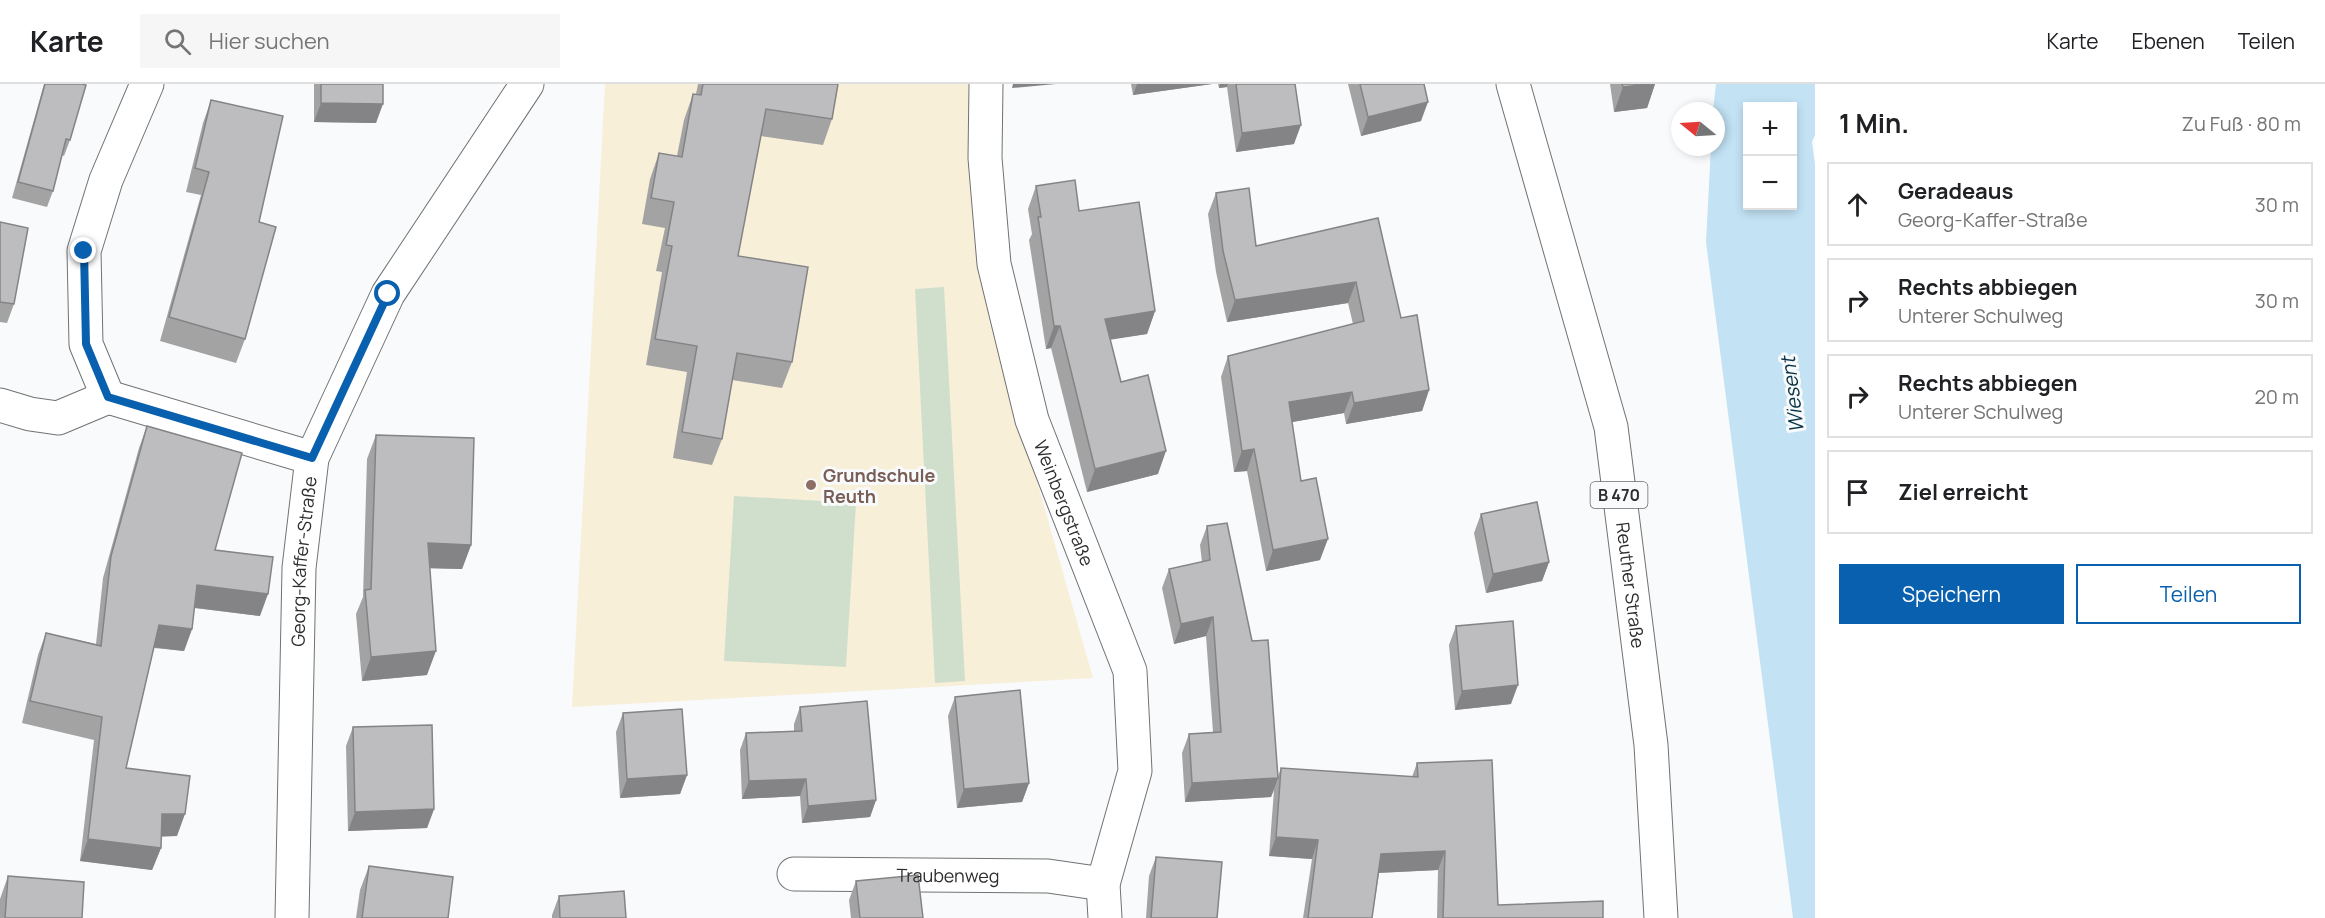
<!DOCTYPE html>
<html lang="de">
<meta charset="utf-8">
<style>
:root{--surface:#fff;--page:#f6f6f6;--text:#202124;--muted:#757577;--line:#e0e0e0;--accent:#0960ae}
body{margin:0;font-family:Manrope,sans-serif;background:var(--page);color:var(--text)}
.controls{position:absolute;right:18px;top:18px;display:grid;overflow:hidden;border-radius:0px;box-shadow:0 3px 9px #0003}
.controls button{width:54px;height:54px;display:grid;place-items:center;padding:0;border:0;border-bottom:2px solid var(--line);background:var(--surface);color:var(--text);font:30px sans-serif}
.compass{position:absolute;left:1671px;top:18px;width:54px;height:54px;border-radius:50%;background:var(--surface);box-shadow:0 3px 9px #0003;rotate:288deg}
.stop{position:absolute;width:18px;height:18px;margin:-14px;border:4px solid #0960ae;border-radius:50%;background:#fff}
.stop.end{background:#0960ae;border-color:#fff;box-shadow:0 2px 6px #0008}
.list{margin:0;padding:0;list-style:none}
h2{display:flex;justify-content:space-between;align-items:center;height:78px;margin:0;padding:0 24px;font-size:26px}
h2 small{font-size:20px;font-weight:400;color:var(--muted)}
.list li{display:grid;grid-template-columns:39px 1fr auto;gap:18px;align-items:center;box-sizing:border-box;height:84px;margin:0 12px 12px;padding:0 12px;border:2px solid var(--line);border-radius:0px}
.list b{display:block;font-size:22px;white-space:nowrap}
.list p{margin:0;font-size:20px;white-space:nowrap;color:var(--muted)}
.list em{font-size:20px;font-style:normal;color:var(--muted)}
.actions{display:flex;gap:12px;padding:18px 24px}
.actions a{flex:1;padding:14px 0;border:2px solid var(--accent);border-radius:0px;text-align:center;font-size:21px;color:var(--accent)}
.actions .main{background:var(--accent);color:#fff}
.icon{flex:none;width:33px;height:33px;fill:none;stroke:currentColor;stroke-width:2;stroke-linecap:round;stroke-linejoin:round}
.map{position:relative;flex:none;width:1815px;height:834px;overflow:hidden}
header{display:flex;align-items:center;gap:36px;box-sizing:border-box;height:84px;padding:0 30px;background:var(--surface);border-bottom:2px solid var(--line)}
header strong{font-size:28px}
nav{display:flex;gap:33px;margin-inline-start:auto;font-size:21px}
.search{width:420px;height:54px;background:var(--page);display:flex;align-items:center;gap:15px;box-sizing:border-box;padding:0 21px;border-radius:0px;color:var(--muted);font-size:22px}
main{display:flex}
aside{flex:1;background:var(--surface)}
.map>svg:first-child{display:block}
.education{fill:#f8efd9}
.green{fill:#cfdfcc}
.water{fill:#c3e3f5;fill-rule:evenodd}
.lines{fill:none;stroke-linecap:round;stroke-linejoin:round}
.minor-casing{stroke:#707273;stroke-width:35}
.major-casing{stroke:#707273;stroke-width:35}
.minor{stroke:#fff;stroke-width:33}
.major{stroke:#fff;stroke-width:33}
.wall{fill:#a3a3a4}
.shaded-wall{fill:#848486}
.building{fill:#bdbdbf;stroke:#848486;stroke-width:1.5}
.route{stroke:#0960ae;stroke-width:8}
.education-dot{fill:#8d6e63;stroke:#f8fafb;stroke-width:2}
.labels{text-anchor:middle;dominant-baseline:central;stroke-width:6;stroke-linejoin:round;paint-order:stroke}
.shield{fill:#f8fafb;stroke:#696a6c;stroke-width:1.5}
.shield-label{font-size:16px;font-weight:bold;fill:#2c2d2e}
.education-label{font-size:18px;font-weight:bold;fill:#785e54;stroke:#f8fafb;text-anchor:start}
.street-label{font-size:18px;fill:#2c2d2e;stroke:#f8fafb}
.water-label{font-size:20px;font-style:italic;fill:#083448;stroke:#f8fafb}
</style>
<header>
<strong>Karte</strong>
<div class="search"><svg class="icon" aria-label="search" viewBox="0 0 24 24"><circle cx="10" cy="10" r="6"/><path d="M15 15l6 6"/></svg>Hier suchen</div>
<nav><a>Karte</a><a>Ebenen</a><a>Teilen</a></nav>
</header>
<main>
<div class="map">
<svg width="1815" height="834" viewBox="0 0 1815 834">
<rect width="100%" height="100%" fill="#f8fafb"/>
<path class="education" d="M 605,0 L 968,0 L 983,208 L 1093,594 L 572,623 Z"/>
<path class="green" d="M 944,203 L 965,597 L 935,599 L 915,205 Z
M 734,412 L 856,419 L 846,583 L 724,577 Z"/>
<path class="water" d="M 1716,0 L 1815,0 L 1815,51 L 1812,58 L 1815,81 L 1815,834 L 1793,834 L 1706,158 L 1711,63 L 1716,63 L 1716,27 L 1713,27 ZM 1748,22 L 1792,22 L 1792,122 L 1748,122 Z"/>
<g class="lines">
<g class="minor-casing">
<g id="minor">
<path d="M 147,0 L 106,96 L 84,167 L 86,260 L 108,313 L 312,374"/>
<path id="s1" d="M 986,0 L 985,74 L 994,180 L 1032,336 L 1130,587 L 1135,687 L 1103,800 L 1105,834"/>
<path d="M 0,321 L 30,330 L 58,334 L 108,313"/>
<path id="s2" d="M 794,790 L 1048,792 L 1103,800"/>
<path id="s3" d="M 292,834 L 299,484 L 312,374 L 388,210 L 527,0"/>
</g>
</g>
<g class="major-casing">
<g id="major">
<path id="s4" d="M 1513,0 L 1611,343 L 1651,661 L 1661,834"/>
</g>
</g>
<use href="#minor" class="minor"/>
<use href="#major" class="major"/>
</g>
<path class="wall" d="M 44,0 L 82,0 L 70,56 L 64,72 L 62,71 L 53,107 L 47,123 L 12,114 Z
M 314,0 L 383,0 L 376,39 L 314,38 Z
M 698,0 L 838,0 L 832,35 L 823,61 L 761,52 L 738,172 L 792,278 L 782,304 L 732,296 L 722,355 L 712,381 L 673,374 L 687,288 L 646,281 L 662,188 L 656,187 L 665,144 L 642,140 L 650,95 L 659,69 L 677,72 L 684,36 L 693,10 L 696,10 Z
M 1131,0 L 1212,0 L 1133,11 Z
M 1218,0 L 1295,0 L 1294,60 L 1236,68 L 1227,3 L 1219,4 Z
M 1348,0 L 1424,0 L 1421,37 L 1361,52 Z
M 1610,0 L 1655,0 L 1647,24 L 1614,28 Z
M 211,16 L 259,138 L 245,255 L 236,279 L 160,257 L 201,111 L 186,108 L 203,39 Z
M 1036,102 L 1079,127 L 1155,227 L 1147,250 L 1110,255 L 1121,298 L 1158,390 L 1087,408 L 1051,264 L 1046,265 L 1029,156 L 1032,150 L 1028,125 Z
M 1216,109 L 1256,162 L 1378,134 L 1401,234 L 1429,306 L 1422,327 L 1346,340 L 1344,329 L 1292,338 L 1301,397 L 1320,476 L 1266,487 L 1247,387 L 1234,388 L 1221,293 L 1228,272 L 1353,240 L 1348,219 L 1227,238 L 1216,188 L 1208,130 Z
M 0,138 L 14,220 L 7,239 L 0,238 Z
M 147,342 L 215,466 L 260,532 L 194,524 L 192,545 L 184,567 L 154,564 L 126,684 L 177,752 L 161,752 L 161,764 L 152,786 L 80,777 L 94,656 L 22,639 L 38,571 L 46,549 L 96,560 L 103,494 L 139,364 Z
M 376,351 L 471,461 L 462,485 L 430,484 L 427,591 L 362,597 L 356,530 L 363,513 L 367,375 Z
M 1481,430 L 1549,478 L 1542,497 L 1486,509 L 1474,449 Z
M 1207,442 L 1278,692 L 1281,684 L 1412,693 L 1417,679 L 1498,821 L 1603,834 L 1437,834 L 1438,786 L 1379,789 L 1372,834 L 1303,834 L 1312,775 L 1269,772 L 1274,706 L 1271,713 L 1185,718 L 1182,669 L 1189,650 L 1213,648 L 1206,552 L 1174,560 L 1162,504 L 1169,485 L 1202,478 L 1200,461 Z
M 1456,542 L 1511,620 L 1455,626 L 1449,561 Z
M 955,613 L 1029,699 L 1022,718 L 957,724 L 948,632 Z
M 800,623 L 876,716 L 870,733 L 802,739 L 800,712 L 742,715 L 740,666 L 746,649 L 794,647 L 794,640 Z
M 623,629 L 687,691 L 680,710 L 620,714 L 616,648 Z
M 353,643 L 434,725 L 427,744 L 348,747 L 346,662 Z
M 1156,773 L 1217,834 L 1146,834 L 1149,792 Z
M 369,782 L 448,834 L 356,834 L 360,806 Z
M 8,792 L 82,834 L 0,834 L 0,815 Z
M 856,797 L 923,834 L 851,834 L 849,816 Z
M 559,812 L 626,834 L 552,834 L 552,831 Z"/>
<path class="shaded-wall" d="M 1013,0 L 1056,0 L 1012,4 Z
M 1137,0 L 1212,0 L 1133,11 Z
M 1220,0 L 1228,0 L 1227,3 L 1219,4 Z
M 1649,0 L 1655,0 L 1647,24 L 1614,28 L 1623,3 Z
M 1428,18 L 1421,37 L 1361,52 L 1368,33 Z
M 321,19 L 383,20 L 376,39 L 314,38 Z
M 1301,41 L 1294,60 L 1236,68 L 1242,49 Z
M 1356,198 L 1348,219 L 1227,238 L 1235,216 Z
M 1155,227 L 1147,250 L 1096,258 L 1105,235 Z
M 1054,242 L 1060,242 L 1051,264 L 1046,265 Z
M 1429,306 L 1422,327 L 1346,340 L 1354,319 Z
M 1352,308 L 1344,329 L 1281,340 L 1289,318 Z
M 1254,365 L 1247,387 L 1234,388 L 1242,367 Z
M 1166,367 L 1158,390 L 1087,408 L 1095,385 Z
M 1328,455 L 1320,476 L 1266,487 L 1273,466 Z
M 428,459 L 471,461 L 462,485 L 419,484 Z
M 1549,478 L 1542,497 L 1486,509 L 1493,490 Z
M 197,501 L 268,510 L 260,532 L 189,523 Z
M 1213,533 L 1206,552 L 1174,560 L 1181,540 Z
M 159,541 L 192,545 L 184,567 L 151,563 Z
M 436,567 L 427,591 L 362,597 L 371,573 Z
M 1518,601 L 1511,620 L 1455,626 L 1462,607 Z
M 687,691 L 680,710 L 620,714 L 627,695 Z
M 1278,694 L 1271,713 L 1185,718 L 1192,699 Z
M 806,695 L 800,712 L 742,715 L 749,697 Z
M 1029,699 L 1022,718 L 957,724 L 964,705 Z
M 876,716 L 870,733 L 802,739 L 808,722 Z
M 434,725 L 427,744 L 348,747 L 355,728 Z
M 162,730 L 185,730 L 177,752 L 154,753 Z
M 1276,753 L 1318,756 L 1312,775 L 1269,772 Z
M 88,755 L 161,764 L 152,786 L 80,777 Z
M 1445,767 L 1438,786 L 1374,789 L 1381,770 Z"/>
<path class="building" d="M 45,0 L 82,0 L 86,1 L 70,56 L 66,55 L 53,107 L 18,98 Z
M 321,0 L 383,0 L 383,20 L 321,19 Z
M 703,0 L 838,0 L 832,35 L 766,25 L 738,172 L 808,183 L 792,278 L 737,269 L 722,355 L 682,348 L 697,262 L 655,255 L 672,162 L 666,161 L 674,118 L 651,114 L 659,69 L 682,73 L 693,10 L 701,11 Z
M 1236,0 L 1295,0 L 1301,41 L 1242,49 Z
M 1360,0 L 1424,0 L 1428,18 L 1368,33 Z
M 1622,0 L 1649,0 L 1623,3 Z
M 211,16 L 283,32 L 259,138 L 276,143 L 245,255 L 169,233 L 209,88 L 195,84 Z
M 1075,96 L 1079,127 L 1139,118 L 1155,227 L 1105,235 L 1121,298 L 1148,291 L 1166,367 L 1095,385 L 1060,242 L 1054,242 L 1038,133 L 1041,133 L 1036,102 Z
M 1249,104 L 1256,162 L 1378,134 L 1401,234 L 1417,231 L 1429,306 L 1354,319 L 1352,308 L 1289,318 L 1301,397 L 1316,394 L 1328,455 L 1273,466 L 1254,365 L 1242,367 L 1228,272 L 1364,237 L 1356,198 L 1235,216 L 1223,167 L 1216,109 Z
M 0,138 L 28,144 L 14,220 L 0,218 Z
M 147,342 L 242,369 L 215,466 L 273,473 L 268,510 L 197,501 L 192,545 L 159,541 L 126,684 L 190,692 L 185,730 L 162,730 L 161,764 L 88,755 L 102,633 L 30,617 L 46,549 L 101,562 L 111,472 Z
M 376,351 L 474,354 L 471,461 L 428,459 L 436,567 L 371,573 L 365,506 L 371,505 Z
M 1537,418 L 1549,478 L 1493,490 L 1481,430 Z
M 1227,439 L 1252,557 L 1268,556 L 1278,694 L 1192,699 L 1189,650 L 1221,648 L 1213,533 L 1181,540 L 1169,485 L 1210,476 L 1207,442 Z
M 1513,537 L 1518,601 L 1462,607 L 1456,542 Z
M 1020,606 L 1029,699 L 964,705 L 955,613 Z
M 867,617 L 876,716 L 808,722 L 806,695 L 749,697 L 746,649 L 802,647 L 800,623 Z
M 682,625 L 687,691 L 627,695 L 623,629 Z
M 432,641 L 434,725 L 355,728 L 353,643 Z
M 1492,676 L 1498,821 L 1603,817 L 1603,834 L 1443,834 L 1445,767 L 1381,770 L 1372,834 L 1308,834 L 1318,756 L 1276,753 L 1281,684 L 1418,693 L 1417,679 Z
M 1156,773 L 1222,778 L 1217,834 L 1151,834 Z
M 369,782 L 453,793 L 448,834 L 362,834 Z
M 918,791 L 923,834 L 860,834 L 856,797 Z
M 8,792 L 84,798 L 82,834 L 5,834 Z
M 624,807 L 626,834 L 560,834 L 559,812 Z"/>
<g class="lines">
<path class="route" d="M 84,167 L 86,260 L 108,313 L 312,374 L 388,210"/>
</g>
<circle class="education-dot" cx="811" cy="401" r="6"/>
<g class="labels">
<rect class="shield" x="1590.5" y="398" width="57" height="26" rx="4.5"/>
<g class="shield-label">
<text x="1619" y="411">B 470</text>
</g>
<g class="education-label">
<text x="823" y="391">Grundschule<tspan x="823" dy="21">Reuth</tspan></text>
</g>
<g class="street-label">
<text stroke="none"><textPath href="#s1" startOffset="430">Weinbergstraße</textPath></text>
<text stroke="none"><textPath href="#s3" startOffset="357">Georg-Kaffer-Straße</textPath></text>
<text stroke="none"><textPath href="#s4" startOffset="516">Reuther Straße</textPath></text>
<text stroke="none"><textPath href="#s2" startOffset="154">Traubenweg</textPath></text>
</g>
<g class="water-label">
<text transform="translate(1792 311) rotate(-97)">Wiesent</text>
</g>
</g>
</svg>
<div class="controls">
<button>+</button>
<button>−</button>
</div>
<svg class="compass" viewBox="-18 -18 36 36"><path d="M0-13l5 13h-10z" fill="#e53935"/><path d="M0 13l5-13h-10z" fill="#757577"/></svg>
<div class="stop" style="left:388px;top:210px"></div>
<div class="stop end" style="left:84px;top:167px"></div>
</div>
<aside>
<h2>1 Min.<small>Zu Fuß · 80 m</small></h2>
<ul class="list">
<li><svg class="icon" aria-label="ahead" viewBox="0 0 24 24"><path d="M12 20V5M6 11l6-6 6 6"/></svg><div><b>Geradeaus</b><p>Georg-Kaffer-Straße</p></div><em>30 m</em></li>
<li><svg class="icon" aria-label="right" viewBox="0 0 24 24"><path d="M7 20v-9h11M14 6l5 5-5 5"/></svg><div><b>Rechts abbiegen</b><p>Unterer Schulweg</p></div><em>30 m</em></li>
<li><svg class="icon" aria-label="right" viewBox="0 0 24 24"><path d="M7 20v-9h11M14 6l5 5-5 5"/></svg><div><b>Rechts abbiegen</b><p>Unterer Schulweg</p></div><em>20 m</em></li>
<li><svg class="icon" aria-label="arrive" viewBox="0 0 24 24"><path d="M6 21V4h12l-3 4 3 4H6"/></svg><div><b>Ziel erreicht</b></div></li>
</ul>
<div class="actions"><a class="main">Speichern</a><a>Teilen</a></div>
</aside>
</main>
